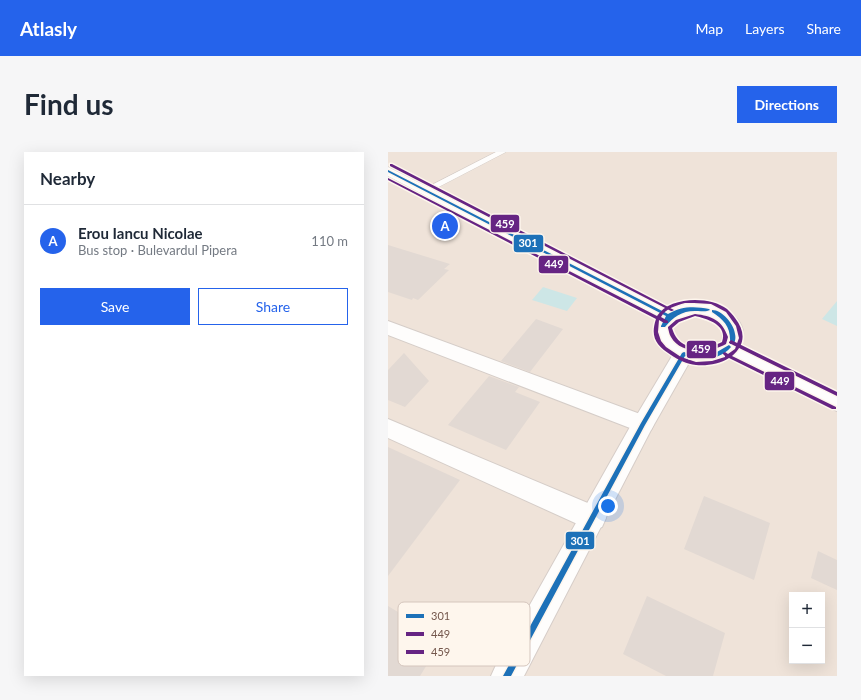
<!DOCTYPE html>
<meta charset="utf-8">
<style>
:root{--surface:#fff;--page:#f6f6f7;--text:#1f2937;--muted:#747a83;--line:#e0e1e3;--accent:#2563eb}
body{margin:0;font-family:Lato,sans-serif;background:var(--page);color:var(--text)}
.controls{position:absolute;right:12px;bottom:12px;display:grid;overflow:hidden;border-radius:0px;box-shadow:0 4px 16px #0002}
.controls button{width:36px;height:36px;display:grid;place-items:center;padding:0;border:0;border-bottom:1px solid var(--line);background:var(--surface);color:var(--text);font:20px sans-serif}
.you{position:absolute;left:220px;top:354px;width:14px;height:14px;margin:-10px;border:3px solid #fff;border-radius:50%;background:#1a73e8;box-shadow:0 0 0 6px #1a73e833}
.badge{display:grid;place-items:center;width:26px;height:26px;border-radius:50%;background:var(--accent);color:#fff;font-size:13px;font-weight:700}
.pin{position:absolute;translate:-50% -50%;border:2px solid #fff;box-shadow:0 1px 4px #0006}
.list{margin:0;padding:0;list-style:none}
h2{display:flex;justify-content:space-between;align-items:center;height:52px;margin:0;padding:0 16px;font-size:17px}
h2 small{font-size:13px;font-weight:400;color:var(--muted)}
.list li{display:grid;grid-template-columns:26px 1fr auto;gap:12px;align-items:center;box-sizing:border-box;height:72px;padding:0 16px;border-top:1px solid var(--line)}
.list b{display:block;font-size:15px;white-space:nowrap}
.list p{margin:0;font-size:13px;white-space:nowrap;color:var(--muted)}
.list em{font-size:13px;font-style:normal;color:var(--muted)}
.actions{display:flex;gap:8px;padding:12px 16px}
.actions a{flex:1;padding:9px 0;border:1px solid var(--accent);border-radius:0px;text-align:center;font-size:14px;color:var(--accent)}
.actions .main{background:var(--accent);color:#fff}
.map{position:relative;flex:none;width:449px;height:524px;overflow:hidden;border-radius:0px}
header{display:flex;align-items:center;gap:24px;box-sizing:border-box;height:56px;padding:0 20px;background:var(--accent);color:#fff}
header strong{font-size:19px}
nav{display:flex;gap:22px;margin-inline-start:auto;font-size:14px}
.intro{display:flex;align-items:center;justify-content:space-between;box-sizing:border-box;height:96px;padding:0 24px}
h1{margin:0;font-size:28px}
.button{padding:10px 18px;border-radius:0px;background:var(--accent);color:#fff;font-size:14px;font-weight:700}
main{display:flex;gap:24px;padding:0 24px}
aside{flex:1;background:var(--surface);border-radius:0px;box-shadow:0 4px 16px #0002}
.map>svg:first-child{display:block}
.residential{fill:#efe3d9;fill-rule:evenodd}
.water{fill:#cde6e6}
.building{fill:#e2d9d3}
.lines{fill:none;stroke-linecap:round;stroke-linejoin:round}
.lane-casing{stroke:#d5cdc8;stroke-width:1}
.street-casing{stroke:#d5cdc8;stroke-width:2}
.secondary-casing{stroke:#d6cdc8;stroke-width:2}
.lane{fill:#fefdfc;fill-rule:evenodd}
.street{fill:#fefdfc;fill-rule:evenodd}
.secondary{fill:#fefdfc;fill-rule:evenodd}
.bus-1-casing{stroke:#fef6ed;stroke-width:3}
.bus-2-casing{stroke:#fef6ed;stroke-width:3}
.bus-3-casing{stroke:#fef6ed;stroke-width:3}
.bus-1{fill:#1d71b8;fill-rule:evenodd}
.bus-2{fill:#662483;fill-rule:evenodd}
.bus-3{fill:#662483;fill-rule:evenodd}
.key{fill:#fef6ed;stroke:#d5c6bd;stroke-width:1}
.key-label{font-size:11px;fill:#74574c}
.line-badge{stroke:#fef6ed;stroke-width:1.5}
.badge-label{font-size:11px;text-anchor:middle;font-weight:bold;fill:#fff}
</style>
<header>
<strong>Atlasly</strong>
<nav><a>Map</a><a>Layers</a><a>Share</a></nav>
</header>
<div class="intro"><h1>Find us</h1><a class="button">Directions</a></div>
<main>
<aside>
<h2>Nearby<small></small></h2>
<ul class="list">
<li><span class="badge">A</span><div><b>Erou Iancu Nicolae</b><p>Bus stop · Bulevardul Pipera</p></div><em>110 m</em></li>
</ul>
<div class="actions"><a class="main">Save</a><a>Share</a></div>
</aside>
<div class="map">
<svg width="449" height="524" viewBox="0 0 449 524">
<rect width="100%" height="100%" fill="#f6f1eb"/>
<path class="residential" d="M 0,0 L 449,0 L 449,524 L 0,524 ZM 404,443 L 434,443 L 434,509 L 404,509 Z"/>
<path class="water" d="M 155,135 L 189,146 L 179,159 L 144,148 Z
M 449,149 L 449,174 L 434,167 Z"/>
<path class="building" d="M 0,93 L 62,112 L 56,117 L 61,118 L 30,148 L 25,146 L 24,148 L 0,140 Z
M 148,167 L 175,177 L 142,220 L 113,209 Z
M 16,201 L 41,229 L 17,255 L 0,248 L 0,218 Z
M 101,224 L 131,235 L 127,240 L 152,250 L 118,298 L 60,273 Z
M 0,295 L 72,328 L 0,424 Z
M 316,344 L 382,371 L 366,428 L 296,397 Z
M 430,399 L 449,408 L 449,438 L 423,426 Z
M 259,444 L 337,481 L 325,524 L 278,524 L 235,502 Z
M 0,454 L 55,487 L 32,524 L 0,524 Z"/>
<g class="lines">
<g class="lane-casing">
<path id="lane" d="M 108,0 L 118,0 L 41,40 L 35,40 L 34,38 Z"/>
</g>
<g class="street-casing">
<path id="street" d="M 0,169 L 263,266 L 266,272 L 263,278 L 255,281 L 0,183 Z
M 0,267 L 214,357 L 218,366 L 214,375 L 205,378 L 196,375 L 0,286 Z"/>
</g>
<g class="secondary-casing">
<path id="secondary" d="M 0,15 L 281,156 C 288,154 295,150 302,150 C 324,149 367,165 352,193 L 449,240 L 449,259 L 341,205 L 317,212 L 301,211 L 263,278 L 136,524 L 103,524 L 108,513 L 247,266 L 284,204 C 271,197 260,180 270,166 L 0,24 ZM 302,162 C 315,162 326,165 334,175 L 334,189 C 314,212 268,183 291,167 C 294,165 299,164 302,162 Z"/>
</g>
<use href="#lane" class="lane"/>
<use href="#street" class="street"/>
<use href="#secondary" class="secondary"/>
<g class="bus-1-casing">
<path id="bus-1" d="M 0,18 L 280,162 C 293,154 307,154 321,157 L 322,158 C 318,160 314,159 310,159 C 295,158 286,164 277,175 L 273,175 L 273,174 L 278,164 L 0,20 Z
M 324,158 C 334,158 346,172 347,182 C 348,186 347,189 346,192 L 342,192 L 342,191 C 343,175 336,168 324,160 Z
M 341,193 L 343,195 C 332,208 312,210 297,204 L 257,273 L 123,524 L 115,524 L 253,271 L 294,201 L 296,200 C 305,204 320,203 329,200 C 333,198 337,195 341,193 Z"/>
</g>
<g class="bus-2-casing">
<path id="bus-2" d="M 0,26 L 269,164 C 282,144 322,144 339,157 C 342,160 345,163 347,166 C 358,180 357,193 344,204 L 448,255 L 448,257 L 444,257 L 341,206 C 332,212 319,214 308,213 C 299,212 290,208 283,203 C 268,193 262,185 268,167 L 0,28 ZM 297,151 L 306,151 L 323,152 L 338,160 L 348,174 L 351,186 L 347,197 L 340,202 L 337,200 L 335,201 L 335,202 L 337,204 L 337,205 L 324,209 L 308,210 L 293,205 L 278,195 L 273,189 L 270,180 L 271,168 L 276,171 L 280,171 L 280,169 L 273,165 C 278,156 287,154 297,151 Z"/>
</g>
<g class="bus-3-casing">
<path id="bus-3" d="M 2,12 L 4,12 L 286,158 L 284,159 L 283,159 L 2,14 Z
M 307,162 C 324,164 334,168 340,185 L 338,192 C 322,201 293,203 283,185 C 281,182 281,179 280,176 L 280,175 L 288,168 ZM 307,164 C 320,167 340,173 334,190 C 320,197 298,200 288,185 C 286,182 285,179 284,176 L 291,170 Z
M 343,188 L 449,240 L 449,244 L 341,191 L 341,190 Z"/>
</g>
<use href="#bus-1" class="bus-1"/>
<use href="#bus-2" class="bus-2"/>
<use href="#bus-3" class="bus-3"/>
</g>
<rect x="10" y="450" width="132" height="64" rx="6" class="key"/>
<rect x="18" y="462" width="18" height="4" fill="#1d71b8"/>
<rect x="18" y="480" width="18" height="4" fill="#662483"/>
<rect x="18" y="498" width="18" height="4" fill="#662483"/>
<g class="key-label">
<text x="43" y="468">301</text>
<text x="43" y="486">449</text>
<text x="43" y="504">459</text>
</g>
<g class="line-badge">
<rect x="102" y="62" width="30" height="19" rx="4" fill="#662483"/>
<rect x="125" y="82" width="31" height="19" rx="4" fill="#1d71b8"/>
<rect x="150" y="103" width="31" height="19" rx="4" fill="#662483"/>
<rect x="298" y="188" width="31" height="19" rx="4" fill="#662483"/>
<rect x="376" y="219" width="31" height="20" rx="4" fill="#662483"/>
<rect x="177" y="379" width="30" height="19" rx="4" fill="#1d71b8"/>
</g>
<g class="badge-label">
<text x="117" y="76">459</text>
<text x="140" y="95">301</text>
<text x="166" y="116">449</text>
<text x="313" y="201">459</text>
<text x="392" y="233">449</text>
<text x="192" y="393">301</text>
</g>
</svg>
<div class="controls">
<button>+</button>
<button>−</button>
</div>
<div class="you"></div>
<div class="pin badge" style="left:57px;top:74px">A</div>
</div>
</main>
